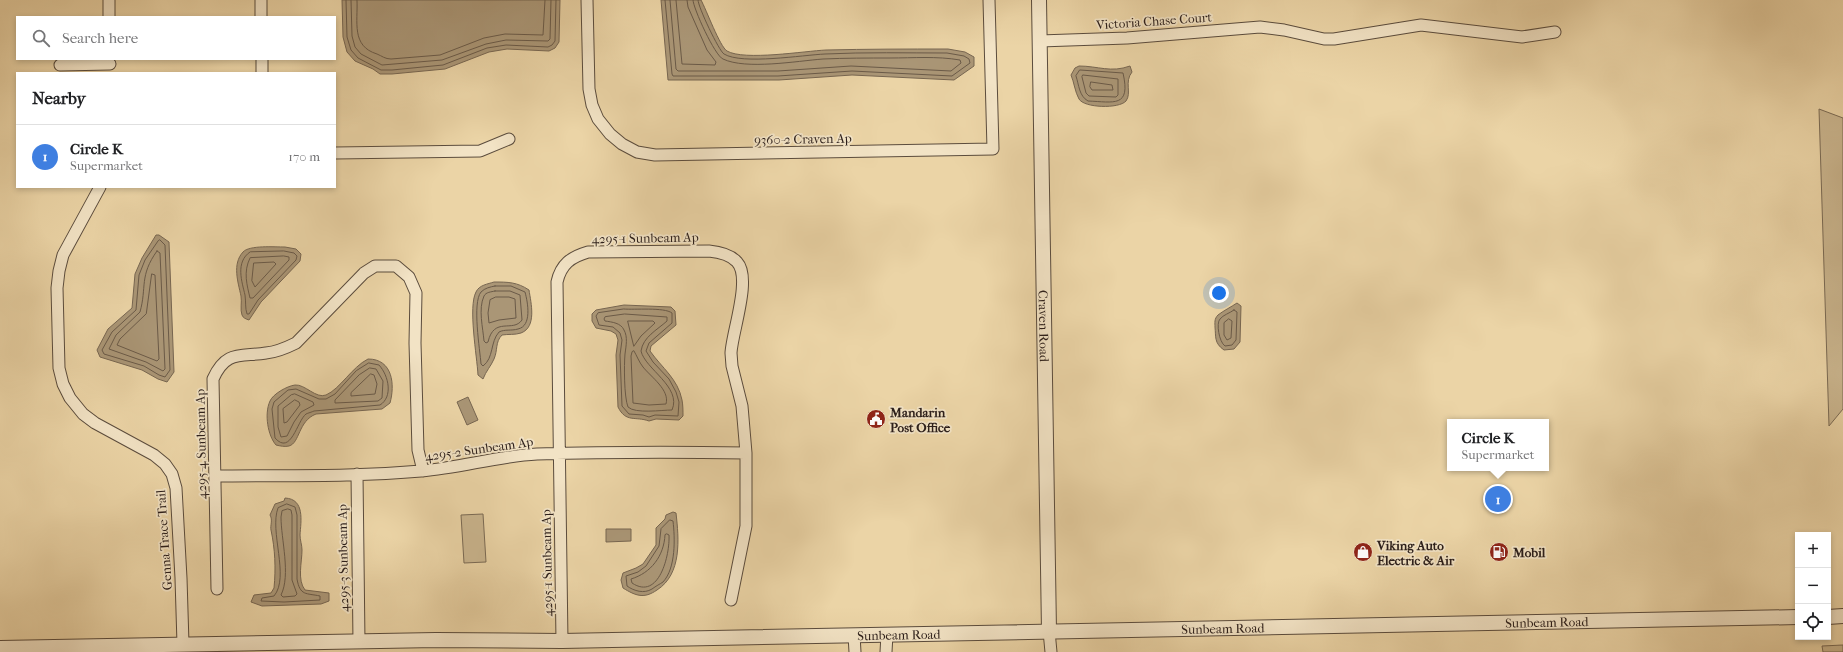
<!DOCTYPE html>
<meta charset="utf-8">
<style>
:root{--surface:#fff;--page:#f2f2f2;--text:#202124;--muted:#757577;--line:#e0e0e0;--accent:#7c3aed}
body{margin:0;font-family:"IM FELL French Canon",serif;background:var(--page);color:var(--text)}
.controls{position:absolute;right:12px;bottom:12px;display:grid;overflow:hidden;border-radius:0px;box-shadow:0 2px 6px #0003}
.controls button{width:36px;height:36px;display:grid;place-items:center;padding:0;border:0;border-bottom:1px solid var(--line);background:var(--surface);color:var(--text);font:20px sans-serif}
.you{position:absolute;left:1219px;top:293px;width:14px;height:14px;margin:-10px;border:3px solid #fff;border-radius:50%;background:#1a73e8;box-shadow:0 0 0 6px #1a73e833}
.badge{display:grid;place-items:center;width:26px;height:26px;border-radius:50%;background:var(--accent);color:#fff;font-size:13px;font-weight:700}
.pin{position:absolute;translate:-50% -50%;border:2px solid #fff;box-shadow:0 1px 4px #0006}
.popup{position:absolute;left:1447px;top:419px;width:102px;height:52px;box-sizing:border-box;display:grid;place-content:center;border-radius:0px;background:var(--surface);filter:drop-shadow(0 1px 3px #0005);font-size:13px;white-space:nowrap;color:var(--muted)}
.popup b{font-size:15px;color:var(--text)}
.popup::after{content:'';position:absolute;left:50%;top:100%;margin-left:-8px;border:8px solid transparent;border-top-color:var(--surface)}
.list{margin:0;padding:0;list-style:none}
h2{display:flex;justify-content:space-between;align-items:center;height:52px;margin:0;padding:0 16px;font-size:17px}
h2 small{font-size:13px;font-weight:400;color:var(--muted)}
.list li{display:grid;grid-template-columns:26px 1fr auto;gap:12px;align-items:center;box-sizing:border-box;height:64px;padding:0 16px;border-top:1px solid var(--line)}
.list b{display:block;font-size:15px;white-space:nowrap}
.list p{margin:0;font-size:13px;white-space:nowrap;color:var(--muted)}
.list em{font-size:13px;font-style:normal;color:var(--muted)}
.icon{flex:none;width:22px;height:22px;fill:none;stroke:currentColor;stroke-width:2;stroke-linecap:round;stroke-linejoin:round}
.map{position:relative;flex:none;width:1843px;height:652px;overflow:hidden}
.search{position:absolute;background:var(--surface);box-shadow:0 2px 6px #0003;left:16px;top:16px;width:320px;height:44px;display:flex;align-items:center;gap:10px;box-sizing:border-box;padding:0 14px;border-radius:0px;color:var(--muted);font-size:15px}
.panel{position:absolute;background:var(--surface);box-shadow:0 2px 6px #0003;left:16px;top:72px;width:320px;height:116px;border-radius:0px}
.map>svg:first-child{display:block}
.green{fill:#cab58e;stroke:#7a6a54}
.water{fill:#aa9676;stroke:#776651}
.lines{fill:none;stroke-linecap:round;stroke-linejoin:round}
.shore{stroke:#6a5a48;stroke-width:1}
.minor-casing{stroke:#5b4c3d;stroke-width:13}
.tertiary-casing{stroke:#5b4c3d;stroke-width:16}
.minor{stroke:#f2e3c5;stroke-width:11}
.tertiary{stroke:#f2e3c5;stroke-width:14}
.labels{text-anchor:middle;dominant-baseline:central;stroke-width:3.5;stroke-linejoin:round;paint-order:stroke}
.street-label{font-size:13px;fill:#2b1e1a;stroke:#f2e3c5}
.poi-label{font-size:13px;font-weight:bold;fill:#2b1e1a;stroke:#f2e3c5;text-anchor:start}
</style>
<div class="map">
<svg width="1843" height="652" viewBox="0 0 1843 652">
<rect width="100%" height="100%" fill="#ebd4a6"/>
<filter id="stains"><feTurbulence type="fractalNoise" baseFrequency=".005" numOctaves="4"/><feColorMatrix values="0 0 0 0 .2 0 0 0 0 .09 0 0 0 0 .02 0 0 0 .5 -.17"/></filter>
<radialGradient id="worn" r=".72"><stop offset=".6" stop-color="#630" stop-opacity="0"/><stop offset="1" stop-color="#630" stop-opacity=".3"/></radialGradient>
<path class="green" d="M 1819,109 L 1843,118 L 1843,409 L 1829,426 Z
M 483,514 L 486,562 L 464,563 L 461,515 Z
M 1843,645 L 1843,652 L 1823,652 L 1822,646 Z"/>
<path class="water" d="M 342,0 L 560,0 L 559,42 L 555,48 L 549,51 L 507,49 L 489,52 L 445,69 L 392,74 L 380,74 L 373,69 L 355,61 L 347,52 L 343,37 Z
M 661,0 L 701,0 C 706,9 720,47 727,51 C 744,61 805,51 826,50 C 867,49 907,49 948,49 L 965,52 L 974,57 L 974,66 L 954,80 L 852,75 L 779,80 L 668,80 Z
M 1079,66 C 1098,66 1111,73 1130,66 L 1132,72 C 1124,82 1132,93 1126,101 C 1119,109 1084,108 1079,99 C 1075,92 1074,82 1071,75 L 1075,68 Z
M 156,235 L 159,235 L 169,242 L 174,372 L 167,382 L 158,379 L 142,370 L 100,357 L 97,350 L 108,329 L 132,308 L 135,274 L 142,258 Z
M 285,247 L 296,249 L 301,254 L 300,261 L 261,302 L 249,320 C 246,319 243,318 242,315 C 240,310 242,302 241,296 C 238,282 232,264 243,252 C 249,245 275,247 285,247 Z
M 494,282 C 508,282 517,282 529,290 C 531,303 537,327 521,333 C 515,335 508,334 502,335 C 495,342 498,350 494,359 C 491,366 486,371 483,379 L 478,375 C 477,356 468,307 476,292 C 479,285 488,284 494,282 Z
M 1237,303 L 1241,306 L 1240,342 L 1234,349 L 1224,350 C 1214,343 1216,337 1215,327 C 1215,323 1214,319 1218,315 C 1223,311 1231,307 1237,303 Z
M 624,305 L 671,307 L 675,311 L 676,325 L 651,346 L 650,351 C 662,368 678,379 682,400 C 683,405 683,411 683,416 L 679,420 L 656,419 L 649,421 C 635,416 626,423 618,407 L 616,355 L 618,340 L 616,334 L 611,331 L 596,328 L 592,321 L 592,314 L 596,310 Z
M 368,359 C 393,359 395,385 390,403 L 382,409 L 316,414 C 298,421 300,443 289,446 C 285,447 280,446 276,445 C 268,436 264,414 270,401 C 273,394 287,386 295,385 C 305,384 316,399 326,395 C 340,389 352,367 368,359 Z
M 468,397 L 478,420 L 467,425 L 457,402 Z
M 285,498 C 305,499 301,521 300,535 C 300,540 302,545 302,550 C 302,562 297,580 305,590 L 329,593 L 329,601 L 321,604 L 262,606 L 251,602 L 254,595 L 271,593 L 274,588 C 276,568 275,549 271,530 C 270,526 273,520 270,515 L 275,504 L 284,501 Z
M 673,512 L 676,513 C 679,539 682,574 657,590 C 644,599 636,596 623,588 L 621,580 L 623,573 L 636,568 L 643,564 L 656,545 L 656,528 L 665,519 L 666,515 Z
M 606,529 L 631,529 L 631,541 L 606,542 Z"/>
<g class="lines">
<path class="shore" d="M 346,0 L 347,37 L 351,50 L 358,58 L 381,70 L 392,70 L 443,65 L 487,48 L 506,45 L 548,47 L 552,45 L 555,41 L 556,0
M 351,0 L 352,36 L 355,47 L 361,54 L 382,65 L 442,60 L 486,44 L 506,40 L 548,41 L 550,39 L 551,0
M 357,0 C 358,22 351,46 377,54 C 382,56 385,59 391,59 L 440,55 L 484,38 L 505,34 L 543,35 L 545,0
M 665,0 L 672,74 L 673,76 L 778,76 L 852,71 L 952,76 L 970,63 L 969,59 L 964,56 L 947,53 C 907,53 866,52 825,54 C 803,55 742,65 724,54 C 719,51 698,7 698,0
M 670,0 L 676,69 L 678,71 L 778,71 L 851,66 L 951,71 L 961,63 L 960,60 C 937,56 913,58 890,58 C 868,58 845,58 823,59 C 797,61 746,70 723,59 C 715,56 693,8 693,0
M 676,0 L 682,64 L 715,65 L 716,62 L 707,50 L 688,7 L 687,0
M 1080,70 L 1123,73 C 1131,108 1114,102 1088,101 C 1079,96 1079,85 1076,76 Z
M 1083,75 L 1118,79 L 1118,95 L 1116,97 L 1089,96 L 1086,93 L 1082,77 Z
M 1091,82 L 1112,85 L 1113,90 L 1092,90 L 1090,87 Z
M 160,240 L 165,245 L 170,370 L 165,377 L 159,375 L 144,366 L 104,354 L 102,350 L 112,332 L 136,310 L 139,275 L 145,260 L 158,241 Z
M 157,251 L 160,253 L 165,369 L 163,371 L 146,362 L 109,349 L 116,335 L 140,312 C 147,287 139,276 157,251 Z
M 284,251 L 294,253 L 297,256 L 296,260 L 258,300 L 249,314 L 247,314 C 245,308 246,302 245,295 C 242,282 235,262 250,252 Z
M 284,256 L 289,257 L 289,260 L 253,298 L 250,298 C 247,285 243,272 250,258 Z
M 254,263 L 274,262 L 276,264 L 255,287 L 252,281 Z
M 152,274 L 155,275 L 159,359 L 157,361 L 117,345 L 120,339 L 146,314 Z
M 495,286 L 511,286 L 525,292 C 528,303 532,326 518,329 C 511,331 505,329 499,332 C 490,342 494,358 483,366 L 481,364 C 480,350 472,303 481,292 C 485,288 490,287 495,286 Z
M 495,291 L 510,291 L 520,295 L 522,320 C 513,333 494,316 488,342 L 486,343 L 484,341 C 483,328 478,309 484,296 C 486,292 491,292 495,291 Z
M 496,297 L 509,297 L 515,299 L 516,318 L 499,320 L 489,323 L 488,313 L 490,300 Z
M 624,309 C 634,310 664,307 672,313 L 672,323 L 649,343 L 646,351 L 653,362 L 669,379 L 676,392 L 679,402 L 678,416 L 655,415 L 649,417 L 643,415 L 629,414 L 622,406 L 620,355 L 622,340 L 620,333 L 613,327 L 599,325 L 596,316 L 598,313 Z
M 1234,310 L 1237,312 L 1236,340 L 1232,345 L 1225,346 C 1219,342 1216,323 1220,319 C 1223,315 1230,313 1234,310 Z
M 625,314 L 667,317 L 667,321 C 657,330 643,337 641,351 C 645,369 682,387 672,410 C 662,410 635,414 628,407 C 624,397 624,365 625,354 C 626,346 628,337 624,330 C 621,323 612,322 605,321 L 604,319 L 605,317 Z
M 1229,319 L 1232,321 L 1231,338 L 1227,340 L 1224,335 L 1224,323 Z
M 628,321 L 653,321 L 655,323 L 641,336 L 634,346 Z
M 634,351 C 637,356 639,362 643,367 C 651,377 670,390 666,404 L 649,405 L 633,403 L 631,356 L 632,352 Z
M 369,363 L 379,365 C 389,376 393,397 380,405 L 314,411 C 312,412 308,413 306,414 C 297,421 291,456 275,438 L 272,409 L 274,402 L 288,390 L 296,389 L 319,399 L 326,399 L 335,394 L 356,371 Z
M 370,368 L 376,369 L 383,381 L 382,398 L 378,401 L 335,403 L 335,400 L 359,375 Z
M 371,374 L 374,375 L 377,384 L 375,394 L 351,396 L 351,393 Z
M 295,394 L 313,402 L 314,405 L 301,412 L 294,422 L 287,436 L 281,437 L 278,427 L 278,406 L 291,395 Z
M 295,400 L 299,402 L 300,405 L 287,422 L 284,423 L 283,409 Z
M 287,504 L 295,507 L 297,515 L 297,579 C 300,596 306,593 320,596 L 320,600 L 284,602 L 261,601 L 262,598 L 274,596 C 290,577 269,531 278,508 Z
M 288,509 L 291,510 L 292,515 L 292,580 L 297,594 L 295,596 L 283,597 L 281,595 C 291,575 281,539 281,517 L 282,511 Z
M 670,520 L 673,521 C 675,538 676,568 663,582 C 660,584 656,586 652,589 C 644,594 634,591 627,586 L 626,576 L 638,572 L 646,566 L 659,546 L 661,529 Z
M 667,534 L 669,535 C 670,555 659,601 632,583 L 631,579 C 651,573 664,556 665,535 Z"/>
<g class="minor-casing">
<path id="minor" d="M 109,0 L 109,17
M 261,0 L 261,17
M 587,0 L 589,89 L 592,105 L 598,119 L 610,134 L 622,144 L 637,152 L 655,155 L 993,149 L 989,0
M 1040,41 L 1127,38 L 1260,27 L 1284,30 L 1324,39 L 1334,39 L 1421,25 L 1522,37 L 1555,32
M 262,59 L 262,73
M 60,65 L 110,64
M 335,153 L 480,151 L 509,139
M 100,187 L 63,255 L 59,271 L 57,288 L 59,368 L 63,384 L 70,398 L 83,414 L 95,423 L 154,455 L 165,464 L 172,474 L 176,488 L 181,578 L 183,644
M 357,474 L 359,642
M 215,476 C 284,475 353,477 421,471 C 460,468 498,456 537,454 C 607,452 676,452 746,453
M 217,589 L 213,379 C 226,350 240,357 266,353 C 277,352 286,348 296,343 L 364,273 L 375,266 L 396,266 L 409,277 L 416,293 L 415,343 L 418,450 L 423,471
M 1049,631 L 1051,652
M 854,635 L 855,652
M 562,641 L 557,282 C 561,264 571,257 588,252 L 709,251 C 719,252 730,254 737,262 C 752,278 732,332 731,353 L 732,366 L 742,406 L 746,453 L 746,526 L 731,600
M 886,652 L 887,634"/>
</g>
<g class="tertiary-casing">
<g id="tertiary">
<path id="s1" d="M 1039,0 L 1049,631"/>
<path d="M 1828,617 L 1843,616"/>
<path id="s2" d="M 0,648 L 436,640 L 562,641 L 1798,617"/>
</g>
</g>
<use href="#minor" class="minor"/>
<use href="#tertiary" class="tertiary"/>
</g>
<defs>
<g id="civic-disc" transform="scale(1)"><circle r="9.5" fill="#8f2418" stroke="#f2e3c5"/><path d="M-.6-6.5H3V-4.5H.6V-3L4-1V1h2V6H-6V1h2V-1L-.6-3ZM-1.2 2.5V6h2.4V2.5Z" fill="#fff"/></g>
<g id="shop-disc" transform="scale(1)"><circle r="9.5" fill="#8f2418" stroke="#f2e3c5"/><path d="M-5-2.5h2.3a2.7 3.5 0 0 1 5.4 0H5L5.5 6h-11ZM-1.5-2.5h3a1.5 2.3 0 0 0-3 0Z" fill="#fff"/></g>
<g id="fuel-disc" transform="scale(1)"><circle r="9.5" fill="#8f2418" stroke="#f2e3c5"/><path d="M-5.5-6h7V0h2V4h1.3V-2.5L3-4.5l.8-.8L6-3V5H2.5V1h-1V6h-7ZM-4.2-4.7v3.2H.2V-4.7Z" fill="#fff"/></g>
</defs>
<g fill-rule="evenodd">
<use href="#civic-disc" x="876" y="419"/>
<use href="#shop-disc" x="1363" y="552"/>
<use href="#fuel-disc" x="1499" y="552"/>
</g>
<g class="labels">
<g class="street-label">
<text transform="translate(1154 21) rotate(-4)">Victoria Chase Court</text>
<text transform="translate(803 139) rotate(-1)">9360-2 Craven Ap</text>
<text transform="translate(645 238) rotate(-1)">4295-1 Sunbeam Ap</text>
<text stroke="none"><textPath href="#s1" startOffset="326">Craven Road</textPath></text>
<text transform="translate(201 444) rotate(-91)">4295-4 Sunbeam Ap</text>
<text transform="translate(479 449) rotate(-8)">4295-2 Sunbeam Ap</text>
<text transform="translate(164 540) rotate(-94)">Genna Trace Trail</text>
<text transform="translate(343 558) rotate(-91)">4295-3 Sunbeam Ap</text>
<text transform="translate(547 563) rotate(-91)">4295-1 Sunbeam Ap</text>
<text stroke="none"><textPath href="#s2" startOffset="1547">Sunbeam Road</textPath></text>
<text stroke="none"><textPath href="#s2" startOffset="1223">Sunbeam Road</textPath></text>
<text stroke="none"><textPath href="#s2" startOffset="899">Sunbeam Road</textPath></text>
</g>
<g class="poi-label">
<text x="890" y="412">Mandarin<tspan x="890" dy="15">Post Office</tspan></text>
<text x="1377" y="545">Viking Auto<tspan x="1377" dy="15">Electric &amp; Air</tspan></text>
<text x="1513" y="552">Mobil</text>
</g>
</g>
<rect width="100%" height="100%" filter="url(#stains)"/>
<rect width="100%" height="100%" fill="url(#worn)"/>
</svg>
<div class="controls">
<button>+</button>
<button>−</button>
<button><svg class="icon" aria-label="locate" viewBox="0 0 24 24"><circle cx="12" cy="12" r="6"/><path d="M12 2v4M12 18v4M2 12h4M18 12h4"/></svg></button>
</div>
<div class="you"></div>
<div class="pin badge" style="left:1498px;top:499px;background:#3f7fe0">1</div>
<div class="popup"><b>Circle K</b>Supermarket</div>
<div class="search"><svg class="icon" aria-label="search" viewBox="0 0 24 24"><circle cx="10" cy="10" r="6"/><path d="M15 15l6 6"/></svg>Search here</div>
<section class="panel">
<h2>Nearby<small></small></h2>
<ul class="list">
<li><span class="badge" style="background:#3f7fe0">1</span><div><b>Circle K</b><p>Supermarket</p></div><em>170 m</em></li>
</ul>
</section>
</div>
